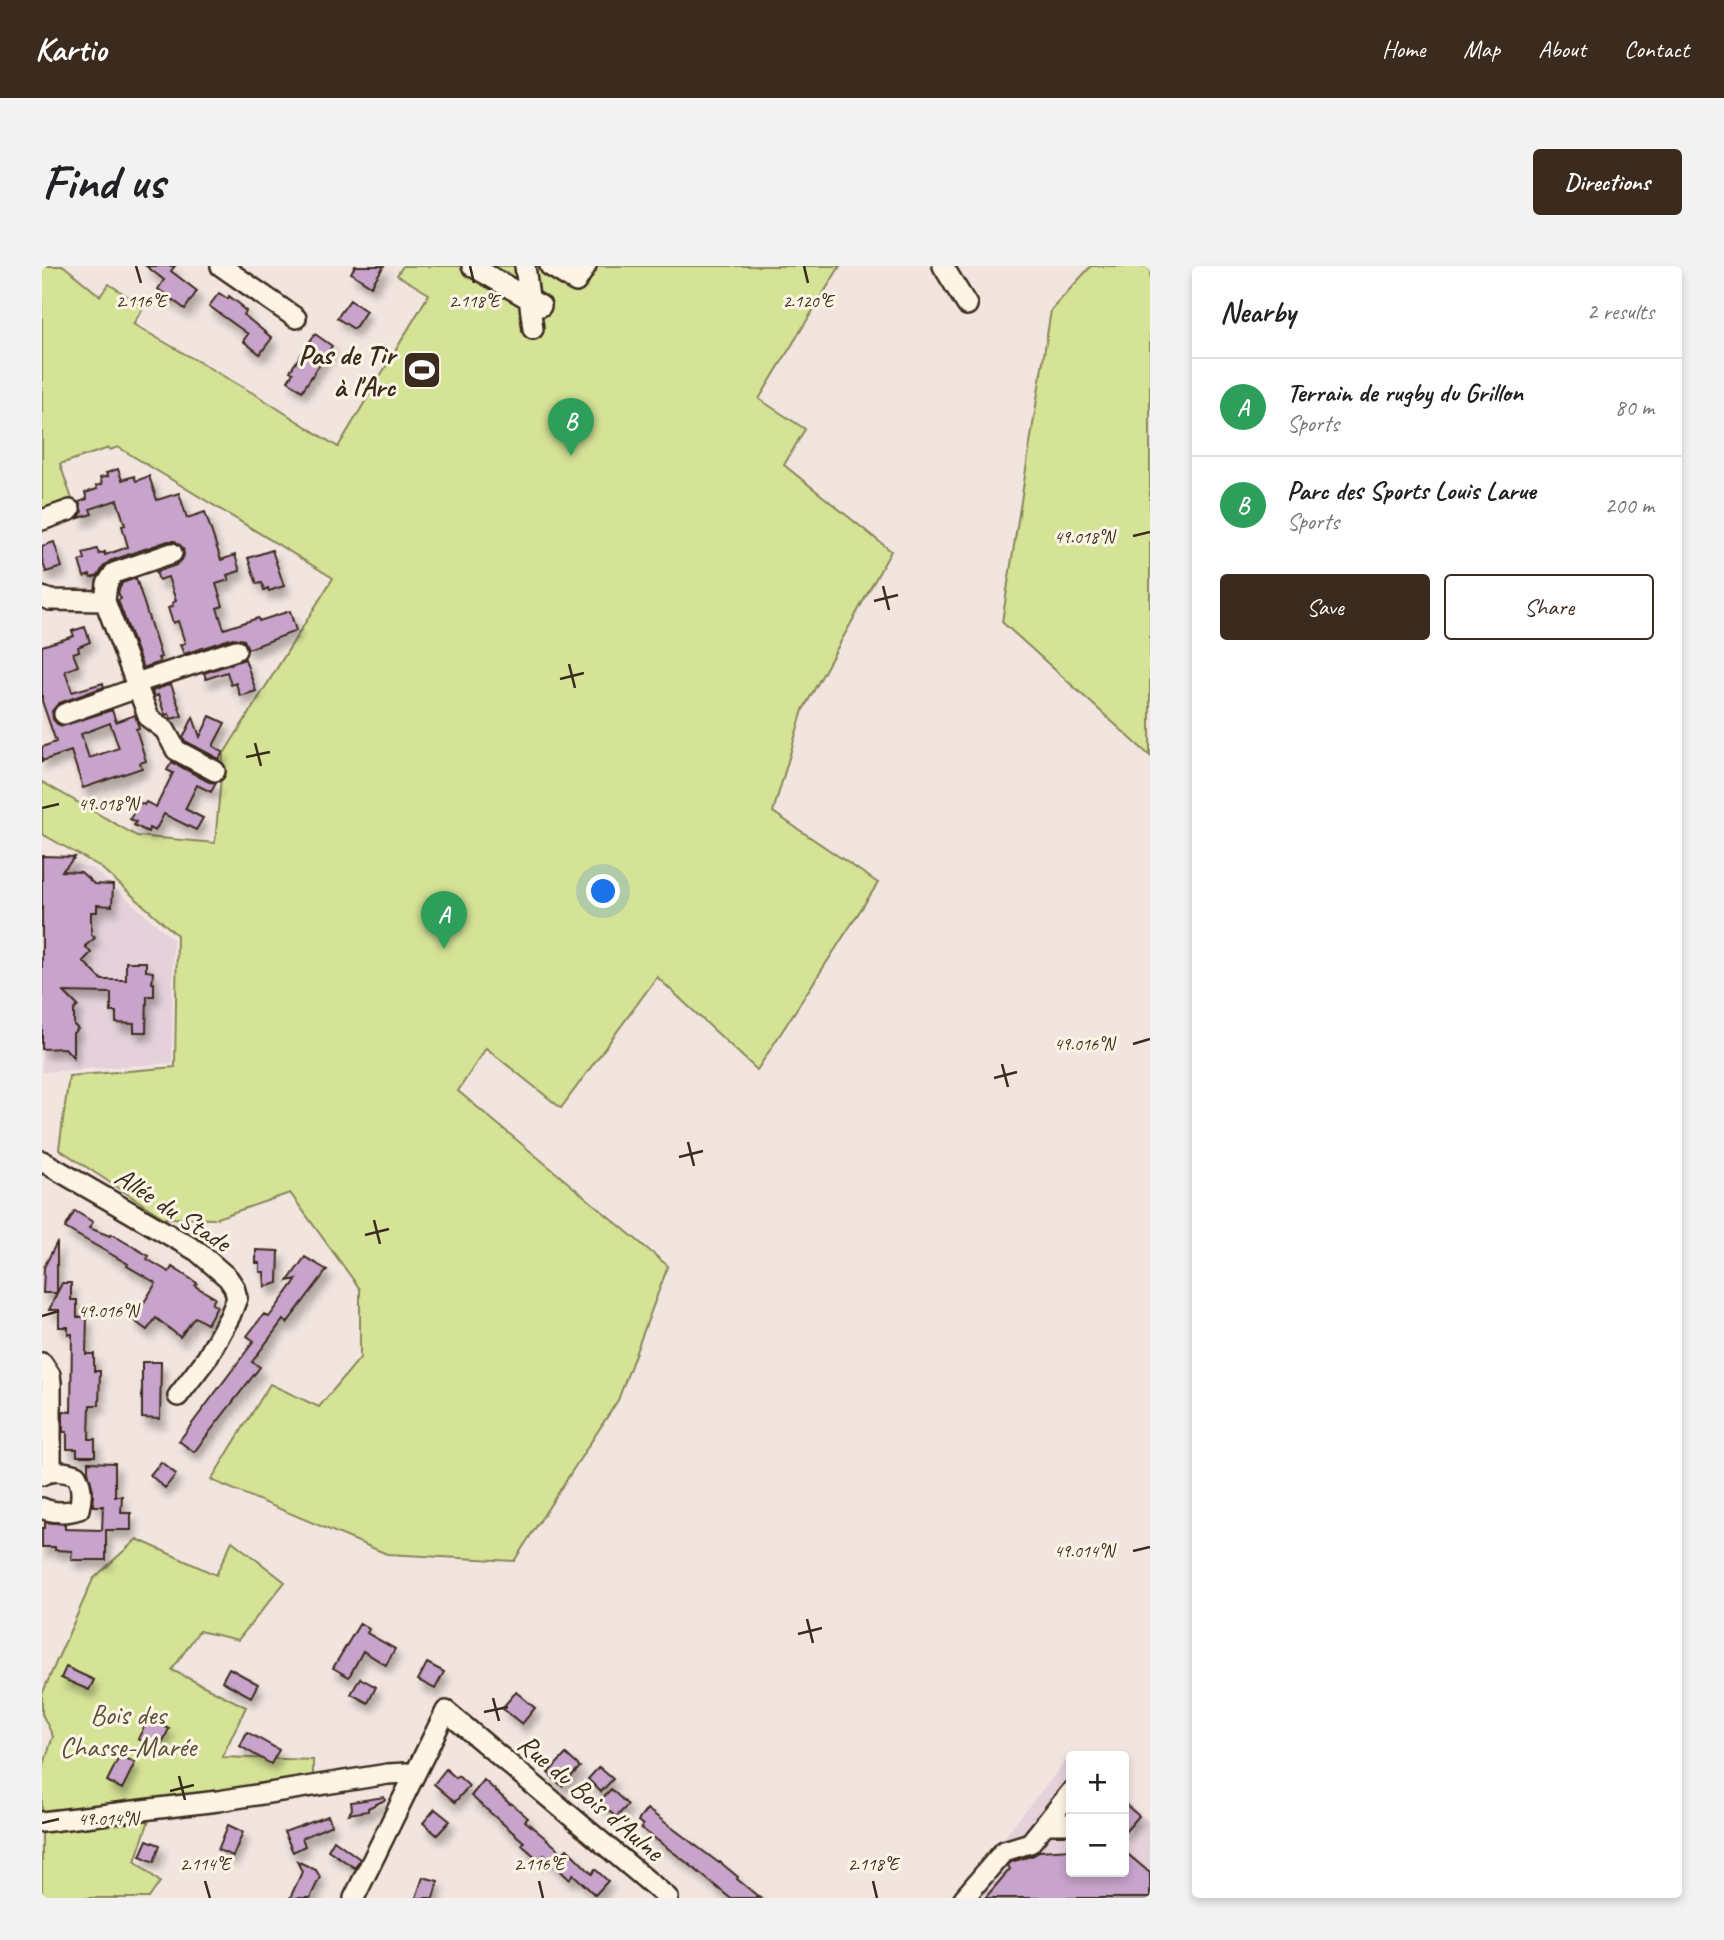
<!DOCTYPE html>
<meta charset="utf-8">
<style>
:root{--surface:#fff;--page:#f2f2f2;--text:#202124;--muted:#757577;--line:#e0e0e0;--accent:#3b2a1e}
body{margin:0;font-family:Caveat,sans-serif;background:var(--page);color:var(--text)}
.controls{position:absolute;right:21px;bottom:21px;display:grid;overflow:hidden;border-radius:7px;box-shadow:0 4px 10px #0003}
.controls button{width:63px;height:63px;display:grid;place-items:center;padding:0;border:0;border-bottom:2px solid var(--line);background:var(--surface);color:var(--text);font:35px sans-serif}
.you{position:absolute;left:562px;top:626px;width:24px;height:24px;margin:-18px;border:5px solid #fff;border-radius:50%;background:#1a73e8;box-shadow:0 0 0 10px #1a73e833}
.badge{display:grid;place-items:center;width:46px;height:46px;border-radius:50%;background:var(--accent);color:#fff;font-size:23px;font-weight:700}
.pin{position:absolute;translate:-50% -58px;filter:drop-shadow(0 2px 4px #0008)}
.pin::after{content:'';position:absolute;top:37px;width:24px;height:21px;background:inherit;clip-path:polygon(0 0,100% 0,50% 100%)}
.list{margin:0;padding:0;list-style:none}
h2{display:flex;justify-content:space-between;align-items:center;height:91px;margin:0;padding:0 28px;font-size:30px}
h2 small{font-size:23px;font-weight:400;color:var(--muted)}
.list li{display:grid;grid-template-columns:46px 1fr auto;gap:21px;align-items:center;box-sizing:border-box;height:98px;padding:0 28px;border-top:2px solid var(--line)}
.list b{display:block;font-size:26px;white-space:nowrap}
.list p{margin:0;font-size:23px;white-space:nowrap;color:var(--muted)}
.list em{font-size:23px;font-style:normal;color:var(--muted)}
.actions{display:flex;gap:14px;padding:21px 28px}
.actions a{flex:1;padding:16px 0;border:2px solid var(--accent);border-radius:7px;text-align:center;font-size:24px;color:var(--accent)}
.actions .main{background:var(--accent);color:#fff}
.map{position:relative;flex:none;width:1108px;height:1632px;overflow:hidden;border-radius:7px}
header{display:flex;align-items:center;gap:42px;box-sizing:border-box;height:98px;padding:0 35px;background:var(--accent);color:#fff}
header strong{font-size:33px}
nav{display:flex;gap:38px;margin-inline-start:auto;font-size:24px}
.intro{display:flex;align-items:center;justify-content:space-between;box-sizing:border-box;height:168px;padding:0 42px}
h1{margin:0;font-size:49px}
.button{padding:18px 32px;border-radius:7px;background:var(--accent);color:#fff;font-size:24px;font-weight:700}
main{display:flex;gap:42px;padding:0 42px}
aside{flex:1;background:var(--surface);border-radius:7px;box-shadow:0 4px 10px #0003}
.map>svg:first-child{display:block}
.built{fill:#e5d1da}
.green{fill:#d5e396;stroke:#88865a;stroke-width:2}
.building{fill:#c8a3cb;stroke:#3b2a1e;stroke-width:2;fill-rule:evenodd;filter:url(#shadow)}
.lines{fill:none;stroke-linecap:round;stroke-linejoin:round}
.minor-casing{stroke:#3b2a1e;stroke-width:24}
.minor{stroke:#fcf5e5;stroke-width:19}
.ticks{fill:none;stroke:#3b2a1e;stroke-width:2.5}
.labels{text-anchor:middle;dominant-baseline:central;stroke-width:6;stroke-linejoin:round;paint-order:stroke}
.poi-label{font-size:28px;font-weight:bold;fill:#3b2a1e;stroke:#fcf5e5;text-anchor:end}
.street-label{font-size:28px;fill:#3b2a1e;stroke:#fcf5e5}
.park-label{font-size:28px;fill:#5a4f36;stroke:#fcf5e5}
.ticks-label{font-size:18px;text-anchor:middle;fill:#3b2a1e;stroke:#fcf5e5;stroke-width:6;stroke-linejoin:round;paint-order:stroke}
</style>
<header>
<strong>Kartio</strong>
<nav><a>Home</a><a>Map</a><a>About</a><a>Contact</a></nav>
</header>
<div class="intro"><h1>Find us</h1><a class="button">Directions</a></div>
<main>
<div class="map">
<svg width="1108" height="1632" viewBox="0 0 1108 1632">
<defs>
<filter id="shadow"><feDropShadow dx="4.5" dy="8" stdDeviation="3.5" flood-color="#0004"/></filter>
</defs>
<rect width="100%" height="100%" fill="#f2e5e0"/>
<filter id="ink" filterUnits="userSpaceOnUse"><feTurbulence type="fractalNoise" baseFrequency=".0143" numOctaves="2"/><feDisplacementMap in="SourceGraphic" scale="14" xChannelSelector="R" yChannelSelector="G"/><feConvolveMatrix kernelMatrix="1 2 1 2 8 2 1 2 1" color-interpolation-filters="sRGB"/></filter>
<g filter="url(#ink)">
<path class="built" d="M 0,588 L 51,603 L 131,673 L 130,797 L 0,806 Z
M 1030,1487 L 1034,1490 L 1029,1490 L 1029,1606 L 1082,1606 L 1082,1533 L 1108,1557 L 1108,1632 L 913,1632 Z"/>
<path class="green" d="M 0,0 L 22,0 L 58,30 L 67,18 L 102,41 L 91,58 L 216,130 L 296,181 L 387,28 L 355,9 L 361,0 L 798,0 L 717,133 L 763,163 L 742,199 L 849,285 L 761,444 L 731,546 L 836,617 L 715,804 L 615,711 L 519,842 L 444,782 L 416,825 L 626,1000 L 576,1134 L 472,1295 L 345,1288 L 169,1214 L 228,1118 L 277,1141 L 318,1092 L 318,1023 L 248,927 L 172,953 L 122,952 L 17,883 L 27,810 L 133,801 L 135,669 L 57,600 L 0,568 L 0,516 L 95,570 L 173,577 L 181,489 L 291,312 L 76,181 L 68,184 L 67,182 L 18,198 L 31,236 L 0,247 Z
M 1049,0 L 1108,0 L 1108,490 L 960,356 L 1009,44 Z
M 95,1273 L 174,1309 L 190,1275 L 243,1316 L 196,1374 L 157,1365 L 130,1404 L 204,1441 L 180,1491 L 271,1494 L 271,1512 L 114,1534 L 93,1595 L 118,1616 L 107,1632 L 0,1632 L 0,1505 L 11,1470 L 0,1448 L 0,1428 L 51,1313 Z"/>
<path class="building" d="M 104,0 L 133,0 L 129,5 L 155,25 L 143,43 L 116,23 L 122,14 Z
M 313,0 L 342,0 L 329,20 L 309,7 Z
M 177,27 L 186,33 L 187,30 L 200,40 L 199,41 L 204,45 L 202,49 L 230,72 L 218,88 L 201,75 L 206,68 L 167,40 Z
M 308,34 L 324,45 L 312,63 L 295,52 Z
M 273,68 L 290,80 L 260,125 L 246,115 L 251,107 L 248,105 Z
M 76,203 L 80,214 L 92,210 L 94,215 L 107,210 L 115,234 L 137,227 L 145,252 L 163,246 L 179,294 L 193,289 L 198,305 L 185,309 L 187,314 L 174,318 L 181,340 L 175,342 L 182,363 L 216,352 L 217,355 L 248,345 L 254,365 L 206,383 L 202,374 L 191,372 L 142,388 L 138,379 L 143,377 L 136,355 L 131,357 L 126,342 L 131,340 L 130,337 L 134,335 L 126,311 L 117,314 L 114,306 L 134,299 L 140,294 L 142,289 L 141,282 L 133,275 L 126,275 L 68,295 L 62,300 L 56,310 L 49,312 L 48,309 L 42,311 L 37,295 L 43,293 L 41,287 L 55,283 L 57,288 L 63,286 L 63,289 L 86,281 L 80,260 L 83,259 L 75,234 L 48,243 L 50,248 L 37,252 L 40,246 L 37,236 L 45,233 L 43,227 L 55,223 L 54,220 L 60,218 L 58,212 L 66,210 L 64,207 Z
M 12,276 L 20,301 L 4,306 L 0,293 L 0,280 Z
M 230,284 L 242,320 L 227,325 L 226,322 L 222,324 L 220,317 L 215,318 L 206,292 Z
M 94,312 L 119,391 L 116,392 L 118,396 L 101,402 L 76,334 L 79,333 L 76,326 L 80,317 Z
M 43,361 L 48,376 L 36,381 L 37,385 L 31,387 L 36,400 L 23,405 L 30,426 L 61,417 L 62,421 L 17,437 L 10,445 L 11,453 L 15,458 L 20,460 L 70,444 L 74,456 L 93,449 L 97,462 L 94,463 L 104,495 L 98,497 L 100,502 L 41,522 L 29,485 L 0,495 L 0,481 L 14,476 L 0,435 L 0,380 L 32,370 L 30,365 ZM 68,457 L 77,482 L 47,492 L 39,468 Z
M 203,393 L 214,425 L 198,430 L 194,417 L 189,419 L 185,406 L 164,413 L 162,407 Z
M 129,418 L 140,450 L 129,453 L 127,448 L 123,449 L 116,429 L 112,431 L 110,425 Z
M 168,450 L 183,457 L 171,480 L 181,486 L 177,493 L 143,475 L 141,472 L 151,451 L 158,471 Z
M 130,496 L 167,516 L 174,517 L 169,526 L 155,519 L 143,543 L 161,552 L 154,564 L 122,548 L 113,565 L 107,562 L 106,566 L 92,559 L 94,556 L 88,553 L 97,536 L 102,539 L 104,536 L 114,541 L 131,507 L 125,504 Z
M 0,590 L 33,591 L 20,605 L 39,606 L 52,618 L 71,619 L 70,640 L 55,639 L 55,646 L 49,646 L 49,668 L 53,672 L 43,680 L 49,687 L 41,695 L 60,714 L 84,714 L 84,696 L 104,696 L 104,705 L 111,706 L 110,717 L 112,717 L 112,730 L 105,730 L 104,766 L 92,766 L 92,758 L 74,757 L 74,746 L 69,746 L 69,727 L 22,726 L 36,740 L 32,744 L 32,759 L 36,763 L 31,767 L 31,791 L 23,782 L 0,783 Z
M 33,945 L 51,956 L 47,962 L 68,970 L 69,968 L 107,990 L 105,993 L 127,1006 L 130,1001 L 155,1017 L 153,1020 L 173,1032 L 170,1038 L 175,1040 L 165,1058 L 153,1051 L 138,1071 L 114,1052 L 105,1064 L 91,1054 L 114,1017 L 85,1000 L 86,998 L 23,962 Z
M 15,976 L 15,1027 L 20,1017 L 29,1017 L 29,1034 L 35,1034 L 35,1051 L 45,1051 L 44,1088 L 52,1088 L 52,1105 L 58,1105 L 57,1139 L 48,1139 L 47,1173 L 53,1173 L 53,1190 L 35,1190 L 35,1183 L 25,1183 L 25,1166 L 21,1166 L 21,1145 L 29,1146 L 30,1068 L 26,1068 L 26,1061 L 17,1061 L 17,1044 L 7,1044 L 15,1027 L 1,1027 L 2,1001 Z
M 214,984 L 237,985 L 236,1017 L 223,1021 L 222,1006 L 218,1006 L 218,997 L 214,997 Z
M 263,991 L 285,1004 L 245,1057 L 241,1054 L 210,1096 L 218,1101 L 152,1186 L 137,1175 L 212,1075 L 205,1070 L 222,1048 L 227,1051 L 255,1013 L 246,1015 Z
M 100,1096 L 119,1096 L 118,1153 L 100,1152 Z
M 46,1196 L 73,1197 L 73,1230 L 80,1230 L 79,1247 L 89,1247 L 89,1264 L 64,1264 L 64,1294 L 29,1294 L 30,1285 L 13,1284 L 13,1281 L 0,1281 L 0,1262 L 3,1262 L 3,1256 L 23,1258 L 23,1263 L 60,1264 L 61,1240 L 51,1240 L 51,1224 L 46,1205 Z
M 119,1196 L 134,1208 L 123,1222 L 108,1209 Z
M 318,1357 L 327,1363 L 325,1367 L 353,1383 L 344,1399 L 321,1385 L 307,1411 L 291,1402 Z
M 385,1397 L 402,1406 L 393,1423 L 376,1414 Z
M 24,1401 L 52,1414 L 47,1424 L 19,1412 Z
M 187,1402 L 216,1418 L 209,1431 L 180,1415 Z
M 318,1412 L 334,1421 L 326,1437 L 309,1428 Z
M 474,1426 L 493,1442 L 480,1458 L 460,1442 Z
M 108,1449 L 121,1456 L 120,1459 L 127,1463 L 121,1475 L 115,1472 L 111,1480 L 96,1473 Z
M 205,1466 L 237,1484 L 229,1498 L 198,1480 Z
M 524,1488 L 538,1501 L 520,1520 L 506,1507 Z
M 78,1489 L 93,1497 L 80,1523 L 65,1515 Z
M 557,1501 L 571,1513 L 559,1526 L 546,1513 Z
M 404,1503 L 414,1512 L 416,1510 L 427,1520 L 413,1536 L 392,1518 Z
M 442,1514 L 468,1538 L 469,1537 L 486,1552 L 483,1555 L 521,1587 L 525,1583 L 550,1608 L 553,1603 L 566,1615 L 553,1629 L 531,1608 L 527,1613 L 502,1589 L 497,1594 L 480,1579 L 482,1576 L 429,1530 Z
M 569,1523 L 586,1539 L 574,1551 L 557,1536 Z
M 342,1531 L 343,1534 L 326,1542 L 326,1545 L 307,1548 L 310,1543 L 309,1536 Z
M 1082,1537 L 1097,1550 L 1082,1567 Z
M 393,1543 L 408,1555 L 395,1569 L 381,1557 Z
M 605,1543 L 677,1597 L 678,1596 L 696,1611 L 695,1613 L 718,1632 L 688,1632 L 648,1599 L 599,1562 L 601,1559 L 596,1555 Z
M 286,1550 L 290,1559 L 260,1572 L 263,1580 L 251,1586 L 242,1566 Z
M 186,1559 L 201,1566 L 191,1590 L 176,1584 Z
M 105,1574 L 118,1579 L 112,1596 L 98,1590 Z
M 292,1574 L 318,1593 L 313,1602 L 286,1584 Z
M 1029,1583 L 1029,1606 L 1082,1606 L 1082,1585 L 1108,1607 L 1108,1632 L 943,1632 L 968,1603 L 966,1599 L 969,1596 L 992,1589 L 997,1585 Z
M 255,1595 L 274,1604 L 278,1611 L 268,1632 L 248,1632 L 260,1606 Z
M 381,1611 L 396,1615 L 391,1632 L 374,1632 Z"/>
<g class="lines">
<g class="minor-casing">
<path id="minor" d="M 179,0 L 254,52
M 430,0 L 499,40
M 483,0 L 491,63
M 508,0 L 534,16 L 544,0
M 901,0 L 925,39
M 0,254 L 28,244
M 0,331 L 8,334 L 63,335 L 65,318 L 72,307 L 130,287
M 63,335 L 107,452 L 123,464 L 134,484 L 173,505
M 94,417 L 194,384
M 22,448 L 95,422
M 0,895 L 155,985 L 186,1012 L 192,1021 L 195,1032 L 188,1050 L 165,1092 L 136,1130
M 0,1097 L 8,1109 L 9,1117 L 9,1206
M 0,1209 C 9,1203 24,1206 34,1209 C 40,1219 40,1232 37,1243 C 26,1247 10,1247 0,1242
M 0,1556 L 176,1535 L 346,1508 L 365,1507 L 371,1509
M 1003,1558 L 1029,1558
M 312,1632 L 404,1445 L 626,1632
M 922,1632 L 962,1585 L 988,1577 L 1029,1526"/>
</g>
<use href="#minor" class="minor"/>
</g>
</g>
<path class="ticks" d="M 94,0 L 99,17M 428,0 L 432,17M 762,0 L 766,17M 1091,270 L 1108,266M 841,320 L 847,344M 832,335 L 856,329M 527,398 L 533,422M 518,413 L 542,407M 213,477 L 219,500M 204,491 L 228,486M 0,542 L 17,538M 1091,778 L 1108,773M 960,798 L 966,821M 952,812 L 975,806M 646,876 L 652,900M 637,891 L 661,885M 332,954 L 338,978M 323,969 L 347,963M 0,1050 L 17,1045M 1091,1285 L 1108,1281M 765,1353 L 771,1377M 756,1368 L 780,1362M 451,1432 L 457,1455M 442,1446 L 466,1441M 137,1510 L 143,1534M 128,1525 L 152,1519M 0,1557 L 17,1553M 163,1615 L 168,1632M 497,1615 L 501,1632M 831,1615 L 835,1632"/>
<defs>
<g id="stadium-square" transform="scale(2.0125)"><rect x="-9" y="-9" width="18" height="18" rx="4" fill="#3b2a1e" stroke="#fcf5e5"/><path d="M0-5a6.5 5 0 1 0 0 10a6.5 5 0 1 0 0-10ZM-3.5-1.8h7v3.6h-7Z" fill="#fff"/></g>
</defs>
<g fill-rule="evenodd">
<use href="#stadium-square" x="380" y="104"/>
</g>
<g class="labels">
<g class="poi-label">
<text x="353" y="88">Pas de Tir<tspan x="353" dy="32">à l'Arc</tspan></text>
</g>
<g class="street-label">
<text transform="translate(131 943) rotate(33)">Allée du Stade</text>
<text transform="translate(549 1531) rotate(40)">Rue du Bois d'Aulne</text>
</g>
<g class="park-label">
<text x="86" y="1448">Bois des<tspan x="86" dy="32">Chasse-Marée</tspan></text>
</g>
</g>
<g class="ticks-label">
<text x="766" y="41">2.120°E</text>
<text x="99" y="41">2.116°E</text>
<text x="432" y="41">2.118°E</text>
<text x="1042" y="277">49.018°N</text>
<text x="66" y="544">49.018°N</text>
<text x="1042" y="784">49.016°N</text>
<text x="66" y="1051">49.016°N</text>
<text x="1042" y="1291">49.014°N</text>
<text x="66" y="1559">49.014°N</text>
<text x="163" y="1604">2.114°E</text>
<text x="497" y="1604">2.116°E</text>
<text x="831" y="1604">2.118°E</text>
</g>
</svg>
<div class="controls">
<button>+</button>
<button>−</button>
</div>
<div class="you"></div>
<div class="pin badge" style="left:402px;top:683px;background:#2e9e5b">A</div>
<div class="pin badge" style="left:529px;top:190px;background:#2e9e5b">B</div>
</div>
<aside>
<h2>Nearby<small>2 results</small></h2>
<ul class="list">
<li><span class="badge" style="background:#2e9e5b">A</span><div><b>Terrain de rugby du Grillon</b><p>Sports</p></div><em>80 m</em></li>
<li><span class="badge" style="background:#2e9e5b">B</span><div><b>Parc des Sports Louis Larue</b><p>Sports</p></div><em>200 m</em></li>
</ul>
<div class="actions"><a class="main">Save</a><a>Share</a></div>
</aside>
</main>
